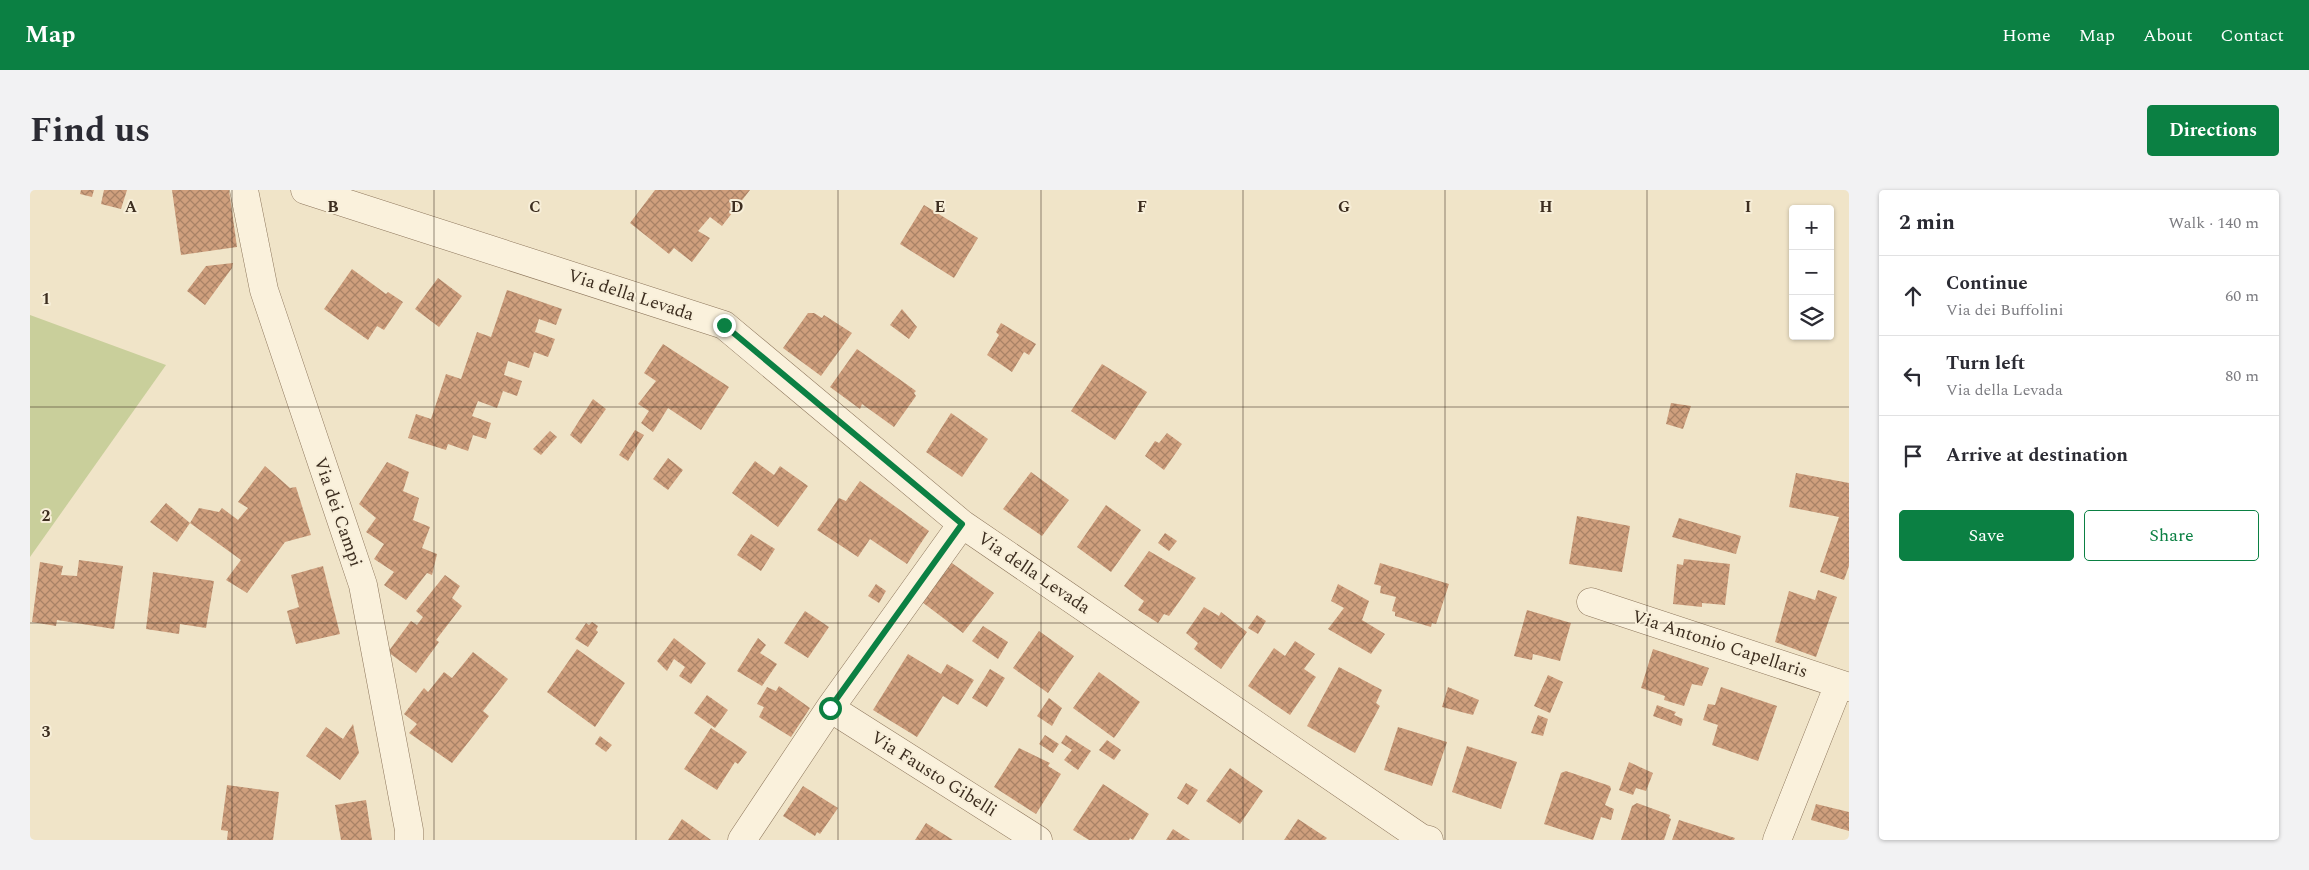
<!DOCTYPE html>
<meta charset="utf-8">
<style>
:root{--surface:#fff;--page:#f2f2f3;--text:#2b2b33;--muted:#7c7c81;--line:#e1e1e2;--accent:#0b8043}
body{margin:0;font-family:Spectral,serif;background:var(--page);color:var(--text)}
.controls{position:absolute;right:15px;top:15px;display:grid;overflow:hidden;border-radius:5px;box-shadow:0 1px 4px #0004}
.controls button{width:45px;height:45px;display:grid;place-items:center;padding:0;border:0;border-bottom:1px solid var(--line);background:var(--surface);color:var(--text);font:25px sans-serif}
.stop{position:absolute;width:15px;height:15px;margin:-11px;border:4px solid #0b8043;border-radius:50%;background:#fff}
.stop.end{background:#0b8043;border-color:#fff;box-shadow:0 1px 5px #0008}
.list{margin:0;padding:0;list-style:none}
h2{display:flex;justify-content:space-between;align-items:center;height:65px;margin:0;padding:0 20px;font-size:21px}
h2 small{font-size:16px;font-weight:400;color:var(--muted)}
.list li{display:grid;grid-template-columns:32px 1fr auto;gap:15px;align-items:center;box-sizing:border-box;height:80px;padding:0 20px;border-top:1px solid var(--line)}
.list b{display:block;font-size:19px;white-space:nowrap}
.list p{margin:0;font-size:16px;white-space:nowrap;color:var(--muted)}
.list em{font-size:16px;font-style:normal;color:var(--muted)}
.actions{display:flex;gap:10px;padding:15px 20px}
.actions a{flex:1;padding:11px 0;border:1px solid var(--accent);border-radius:5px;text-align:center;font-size:18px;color:var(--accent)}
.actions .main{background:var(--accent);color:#fff}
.icon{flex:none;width:28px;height:28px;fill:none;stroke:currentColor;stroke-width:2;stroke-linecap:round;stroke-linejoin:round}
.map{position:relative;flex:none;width:1819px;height:650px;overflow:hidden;border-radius:5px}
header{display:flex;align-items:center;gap:30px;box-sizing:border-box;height:70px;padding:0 25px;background:var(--accent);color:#fff}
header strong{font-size:24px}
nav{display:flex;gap:28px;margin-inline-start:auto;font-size:18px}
.intro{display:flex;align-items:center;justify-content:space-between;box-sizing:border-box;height:120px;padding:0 30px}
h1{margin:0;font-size:35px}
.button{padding:12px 22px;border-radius:5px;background:var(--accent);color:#fff;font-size:18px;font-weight:700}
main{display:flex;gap:30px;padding:0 30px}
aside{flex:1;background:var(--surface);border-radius:5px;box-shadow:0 1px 4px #0004}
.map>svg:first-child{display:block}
.green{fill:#c9cf9b}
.building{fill:url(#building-cross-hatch)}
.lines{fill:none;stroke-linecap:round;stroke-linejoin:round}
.minor-casing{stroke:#8d765c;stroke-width:29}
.minor{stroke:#faf1dc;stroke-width:28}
.route{stroke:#0b8043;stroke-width:6}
.grid{fill:none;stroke:#3d2e20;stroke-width:1;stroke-opacity:0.55}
.labels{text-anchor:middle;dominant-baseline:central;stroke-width:4;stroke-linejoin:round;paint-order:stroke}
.street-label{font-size:18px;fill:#3d2e20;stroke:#f7eed8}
.grid-label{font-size:16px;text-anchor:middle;font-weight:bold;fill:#3d2e20;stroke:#f7eed8;stroke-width:4;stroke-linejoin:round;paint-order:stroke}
</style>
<header>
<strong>Map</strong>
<nav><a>Home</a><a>Map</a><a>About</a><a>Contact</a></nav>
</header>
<div class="intro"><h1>Find us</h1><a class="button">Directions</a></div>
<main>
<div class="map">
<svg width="1819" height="650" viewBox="0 0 1819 650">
<defs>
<pattern id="building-cross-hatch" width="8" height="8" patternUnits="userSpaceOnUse" patternTransform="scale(1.25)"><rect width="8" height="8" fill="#cf9f7d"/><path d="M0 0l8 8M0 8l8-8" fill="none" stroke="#a98266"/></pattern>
</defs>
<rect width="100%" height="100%" fill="#f0e4c8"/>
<path class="green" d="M 0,125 L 136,175 L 0,367 Z"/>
<path class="building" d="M 51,0 L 64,0 L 62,7 L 50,4 Z
M 74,0 L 97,0 L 91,19 L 71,14 Z
M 142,0 L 199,0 L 207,57 L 151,65 Z
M 625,0 L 720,0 L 692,36 L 680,27 L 668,41 L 680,48 L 662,72 L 644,58 L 639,64 L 600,33 Z
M 894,15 L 948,48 L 924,88 L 870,54 Z
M 203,73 L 202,78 L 175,115 L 157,101 L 176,76 Z
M 322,79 L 356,104 L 358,102 L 373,112 L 354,140 L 347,136 L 338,150 L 294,119 Z
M 408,88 L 432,106 L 409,137 L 385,119 Z
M 477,100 L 532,119 L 526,135 L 509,129 L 505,142 L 525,149 L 518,167 L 504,162 L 499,178 L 478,171 L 474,185 L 492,191 L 487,206 L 473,201 L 467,218 L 448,211 L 442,226 L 461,233 L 456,249 L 443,245 L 438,261 L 418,254 L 416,260 L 378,248 L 386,224 L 401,229 L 416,184 L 431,189 L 447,142 L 461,147 Z
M 872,119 L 887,137 L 879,149 L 860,135 Z
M 778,123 L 784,123 L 792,128 L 794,125 L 822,143 L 791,186 L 753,158 Z
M 971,133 L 1006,154 L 999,165 L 994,162 L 982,182 L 957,165 L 969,145 L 966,142 Z
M 633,154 L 699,197 L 671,240 L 638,218 L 623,242 L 611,233 L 619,221 L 608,214 L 626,191 L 614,183 Z
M 827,159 L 886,201 L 884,203 L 886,206 L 864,237 L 832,214 L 830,219 L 800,197 Z
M 1072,174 L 1117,202 L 1085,250 L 1041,221 Z
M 563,209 L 576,219 L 551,254 L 540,245 Z
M 1641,213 L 1661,216 L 1653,239 L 1636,234 Z
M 921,223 L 958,249 L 932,287 L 896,262 Z
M 605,240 L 614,245 L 598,271 L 589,265 Z
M 520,241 L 527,247 L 511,265 L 503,259 Z
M 1137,243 L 1152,254 L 1134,280 L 1115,266 L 1125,251 L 1129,253 Z
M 638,268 L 653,280 L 638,300 L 623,289 Z
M 725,271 L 744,285 L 750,276 L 778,296 L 748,337 L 702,303 Z
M 357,272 L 379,282 L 373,301 L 389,308 L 383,330 L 400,337 L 392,358 L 407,364 L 402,385 L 397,383 L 376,410 L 354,395 L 364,382 L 344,369 L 354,354 L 336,342 L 346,328 L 329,314 Z
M 235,276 L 260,298 L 266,297 L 281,345 L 255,352 L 217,403 L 196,390 L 211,370 L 160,333 L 169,318 L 189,322 L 192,318 L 208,330 L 218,318 L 208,312 Z
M 1001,282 L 1039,310 L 1012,346 L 973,319 Z
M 1766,283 L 1819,293 L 1819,376 L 1814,390 L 1790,382 L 1809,327 L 1759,317 Z
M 830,291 L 899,341 L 877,374 L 840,349 L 828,367 L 787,340 L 809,308 L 816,311 Z
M 136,313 L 160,333 L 147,352 L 120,332 Z
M 1076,315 L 1111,340 L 1081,382 L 1047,357 Z
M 1547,326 L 1600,336 L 1592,382 L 1539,374 Z
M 1649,328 L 1711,346 L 1706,364 L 1642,347 Z
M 1135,343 L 1147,351 L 1139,361 L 1128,353 Z
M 721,344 L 745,359 L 731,381 L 707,365 Z
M 1119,361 L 1166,388 L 1139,426 L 1134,424 L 1128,433 L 1108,420 L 1114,411 L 1094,396 Z
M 1654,369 L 1700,374 L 1695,415 L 1672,413 L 1672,417 L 1643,414 L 1647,374 L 1653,375 Z
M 49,370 L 93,376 L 84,439 L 27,430 L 26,436 L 2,432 L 10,372 L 33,376 L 31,385 L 47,386 Z
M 919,371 L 964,403 L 933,443 L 892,412 Z
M 1350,373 L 1419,394 L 1406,434 L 1402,433 L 1401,437 L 1365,426 L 1365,422 L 1362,421 L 1366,407 L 1350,403 L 1351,396 L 1344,394 Z
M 293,376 L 310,444 L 266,454 L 257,421 L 269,417 L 261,385 Z
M 123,382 L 184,391 L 176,438 L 150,434 L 149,444 L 116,439 Z
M 415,385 L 430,396 L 422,408 L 432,416 L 406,450 L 409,452 L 386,483 L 358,462 L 381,431 L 387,435 L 393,427 L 386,421 Z
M 846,394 L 856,401 L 849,413 L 838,406 Z
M 1308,394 L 1339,411 L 1332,430 L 1355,444 L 1341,464 L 1298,439 L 1314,418 L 1301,411 Z
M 1788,400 L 1807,407 L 1786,467 L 1745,452 L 1759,401 L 1785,410 Z
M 1174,417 L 1189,426 L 1191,422 L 1217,442 L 1191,479 L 1164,459 L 1168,453 L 1156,443 Z
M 1497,420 L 1541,433 L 1530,471 L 1503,464 L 1502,470 L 1484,466 Z
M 775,421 L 799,437 L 778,468 L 754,453 Z
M 1227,425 L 1236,431 L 1228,444 L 1218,438 Z
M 562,432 L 568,436 L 566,440 L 568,442 L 558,457 L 545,449 L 556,433 L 559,435 Z
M 953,436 L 978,452 L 968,469 L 942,451 Z
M 1009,441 L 1044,466 L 1018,503 L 983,478 Z
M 644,448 L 676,473 L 661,494 L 649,486 L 655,477 L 644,469 L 637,481 L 627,471 Z
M 728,448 L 736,455 L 730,463 L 747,474 L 732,496 L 707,481 Z
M 1265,451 L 1285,464 L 1274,479 L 1286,487 L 1260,525 L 1218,496 L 1244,458 L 1255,466 Z
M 547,459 L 595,493 L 565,537 L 517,502 Z
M 1623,459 L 1679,478 L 1672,496 L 1662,494 L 1654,516 L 1634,510 L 1635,506 L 1611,498 Z
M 443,462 L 478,489 L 453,521 L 459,526 L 422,573 L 379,543 L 387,534 L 374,524 L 394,498 L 398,502 L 414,482 L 422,488 Z
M 878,464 L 911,484 L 917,474 L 944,490 L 928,515 L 913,506 L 887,547 L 843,520 Z
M 1309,477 L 1352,500 L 1346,513 L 1350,516 L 1325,563 L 1277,536 Z
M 960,479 L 975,488 L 957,517 L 942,508 Z
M 1069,482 L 1110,512 L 1084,548 L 1043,518 Z
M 1518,485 L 1533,492 L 1520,523 L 1504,516 Z
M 749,496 L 780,518 L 761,547 L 729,527 L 734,517 L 727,514 L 737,497 L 746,501 Z
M 1418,497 L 1449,510 L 1443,525 L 1412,517 Z
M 1691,497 L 1747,516 L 1728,571 L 1682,555 L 1688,535 L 1673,530 L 1678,514 L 1685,515 Z
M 677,505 L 698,520 L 685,538 L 664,523 Z
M 1019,508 L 1032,518 L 1022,536 L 1007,526 Z
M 1627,515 L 1646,522 L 1644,525 L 1653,529 L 1651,536 L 1623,526 Z
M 1508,525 L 1518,529 L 1513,546 L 1501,543 Z
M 323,534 L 329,563 L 310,590 L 276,566 L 296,537 L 313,549 Z
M 1368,537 L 1417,552 L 1402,596 L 1354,580 Z
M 681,538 L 717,562 L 708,574 L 705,572 L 687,600 L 654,579 Z
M 1015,545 L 1029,554 L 1023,563 L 1009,554 Z
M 1036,545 L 1061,561 L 1048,580 L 1034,570 L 1042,560 L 1031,553 Z
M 570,546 L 582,555 L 576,562 L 565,554 Z
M 1077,550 L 1091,560 L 1084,570 L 1069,560 Z
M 1437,556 L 1487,572 L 1471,619 L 1422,602 Z
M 989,558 L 1020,573 L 1018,576 L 1031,584 L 1006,624 L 964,597 Z
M 1599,572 L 1623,583 L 1616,601 L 1606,598 L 1603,605 L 1589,600 Z
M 1200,578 L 1233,601 L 1210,634 L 1176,611 Z
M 1536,581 L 1580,596 L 1581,599 L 1575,615 L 1584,619 L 1581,630 L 1571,627 L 1563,650 L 1514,634 L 1531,583 Z
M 1156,593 L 1168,600 L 1158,615 L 1147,608 Z
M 1073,594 L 1119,624 L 1103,650 L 1100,648 L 1099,650 L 1059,650 L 1043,640 Z
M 197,595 L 249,602 L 243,650 L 197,650 L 198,641 L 191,640 Z
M 773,596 L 808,618 L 790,644 L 787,642 L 785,646 L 753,626 Z
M 336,610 L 342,650 L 311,650 L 305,615 Z
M 1607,613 L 1640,625 L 1639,628 L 1641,629 L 1634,650 L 1591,650 L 1602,616 Z
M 1786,614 L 1819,622 L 1819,641 L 1781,630 Z
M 652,629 L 681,650 L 638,650 Z
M 1268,629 L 1297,648 L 1295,650 L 1254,650 Z
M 1649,630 L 1705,648 L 1704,650 L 1642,650 Z
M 896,633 L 923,650 L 885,650 Z
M 1143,639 L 1160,650 L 1136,650 Z"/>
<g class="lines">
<g class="minor-casing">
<path id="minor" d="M 214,0 L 234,100 L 333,395 L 379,640 L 379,650
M 275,0 L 694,135 L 932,334 L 1391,648 L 1399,650
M 1561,412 L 1819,497
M 800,518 L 1008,650
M 712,650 L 800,518 L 932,334
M 1747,650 L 1809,494"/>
</g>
<use href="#minor" class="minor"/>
</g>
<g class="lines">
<path class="route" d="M 694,135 L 932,334 L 800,518"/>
</g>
<path class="grid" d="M 202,0 L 202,650M 404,0 L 404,650M 606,0 L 606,650M 808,0 L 808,650M 1011,0 L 1011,650M 1213,0 L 1213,650M 1415,0 L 1415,650M 1617,0 L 1617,650M 0,217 L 1819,217M 0,433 L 1819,433"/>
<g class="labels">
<g class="street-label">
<text transform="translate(601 105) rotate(18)">Via della Levada</text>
<text transform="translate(308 322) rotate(71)">Via dei Campi</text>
<text transform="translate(1004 383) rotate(34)">Via della Levada</text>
<text transform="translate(1690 454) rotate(18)">Via Antonio Capellaris</text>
<text transform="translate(904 584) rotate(32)">Via Fausto Gibelli</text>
</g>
</g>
<g class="grid-label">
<text x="101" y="22">A</text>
<text x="303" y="22">B</text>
<text x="505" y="22">C</text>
<text x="707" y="22">D</text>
<text x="910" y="22">E</text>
<text x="1112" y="22">F</text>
<text x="1314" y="22">G</text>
<text x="1516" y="22">H</text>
<text x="1718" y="22">I</text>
<text x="16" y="114">1</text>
<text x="16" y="331">2</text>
<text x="16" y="547">3</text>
</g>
</svg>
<div class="controls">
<button>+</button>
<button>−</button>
<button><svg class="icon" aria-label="layers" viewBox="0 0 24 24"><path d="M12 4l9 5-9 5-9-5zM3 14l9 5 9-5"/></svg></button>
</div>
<div class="stop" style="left:800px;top:518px"></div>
<div class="stop end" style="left:694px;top:135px"></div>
</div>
<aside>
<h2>2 min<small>Walk · 140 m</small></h2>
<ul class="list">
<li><svg class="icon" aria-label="ahead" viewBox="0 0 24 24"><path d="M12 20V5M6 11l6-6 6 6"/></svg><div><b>Continue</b><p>Via dei Buffolini</p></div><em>60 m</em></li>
<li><svg class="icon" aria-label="left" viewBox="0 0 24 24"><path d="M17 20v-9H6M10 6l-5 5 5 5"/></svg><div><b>Turn left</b><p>Via della Levada</p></div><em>80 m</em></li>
<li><svg class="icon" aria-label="arrive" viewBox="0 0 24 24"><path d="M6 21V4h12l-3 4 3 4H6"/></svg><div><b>Arrive at destination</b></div></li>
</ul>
<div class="actions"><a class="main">Save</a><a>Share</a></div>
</aside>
</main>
